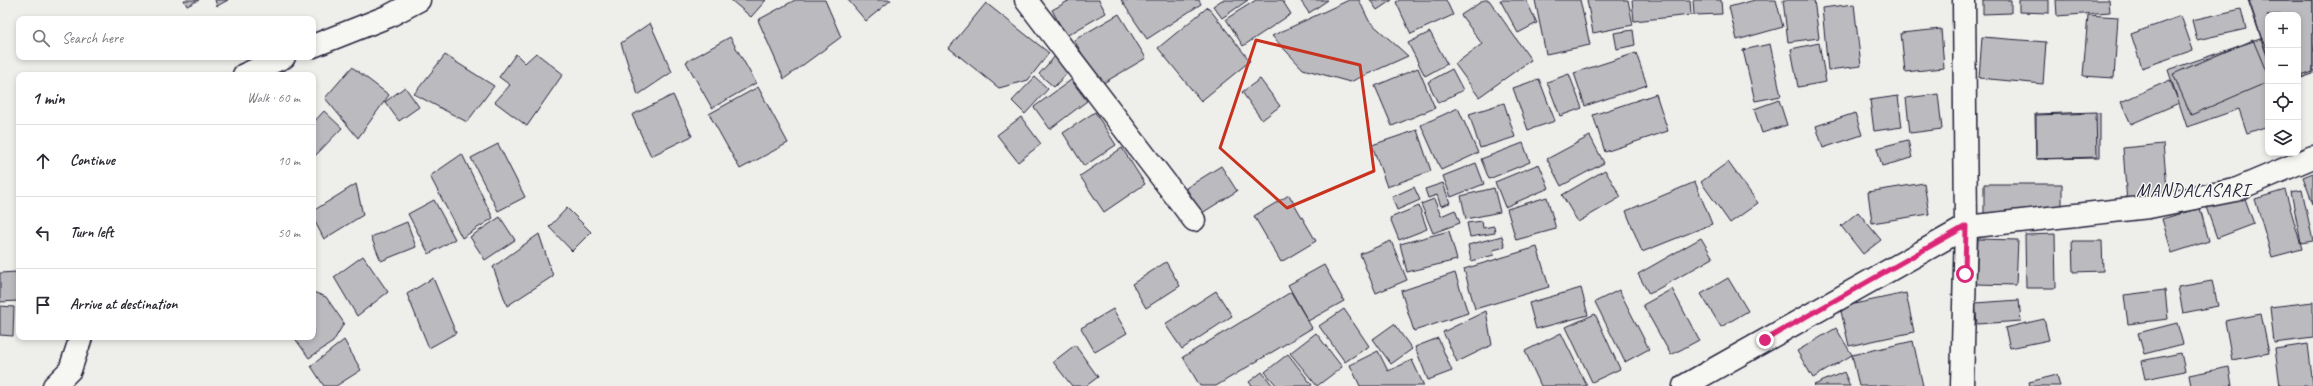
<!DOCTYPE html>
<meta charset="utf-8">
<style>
:root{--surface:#fff;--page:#f7f7f7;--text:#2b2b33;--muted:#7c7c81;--line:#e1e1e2}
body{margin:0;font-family:Caveat,sans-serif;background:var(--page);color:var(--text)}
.controls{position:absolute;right:12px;top:12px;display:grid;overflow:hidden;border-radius:8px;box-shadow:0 2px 6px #0003}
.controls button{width:36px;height:36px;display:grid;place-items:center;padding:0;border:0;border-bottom:1px solid var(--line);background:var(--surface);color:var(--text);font:20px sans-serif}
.stop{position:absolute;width:12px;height:12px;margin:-9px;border:3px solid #db2777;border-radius:50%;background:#fff}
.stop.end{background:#db2777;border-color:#fff;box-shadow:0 1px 4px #0008}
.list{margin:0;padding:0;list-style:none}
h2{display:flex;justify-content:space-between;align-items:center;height:52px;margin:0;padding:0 16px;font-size:17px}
h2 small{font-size:13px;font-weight:400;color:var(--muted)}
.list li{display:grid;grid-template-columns:26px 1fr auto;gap:12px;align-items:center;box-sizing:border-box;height:72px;padding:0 16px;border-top:1px solid var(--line)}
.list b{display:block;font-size:15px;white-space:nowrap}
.list em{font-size:13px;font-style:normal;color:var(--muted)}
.icon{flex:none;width:22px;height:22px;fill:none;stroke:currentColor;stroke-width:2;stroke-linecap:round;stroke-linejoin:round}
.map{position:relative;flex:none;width:2313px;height:386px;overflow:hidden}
.search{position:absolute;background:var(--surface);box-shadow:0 2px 6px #0003;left:16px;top:16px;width:300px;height:44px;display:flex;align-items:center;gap:10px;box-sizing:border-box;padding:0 14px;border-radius:8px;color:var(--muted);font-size:15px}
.panel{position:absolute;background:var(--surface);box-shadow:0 2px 6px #0003;left:16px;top:72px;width:300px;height:268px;border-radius:8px}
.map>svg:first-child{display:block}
.building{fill:#bbbbbf;stroke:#22223b}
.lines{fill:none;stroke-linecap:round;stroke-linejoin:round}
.street-casing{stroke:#22223b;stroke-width:25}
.secondary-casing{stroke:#22223b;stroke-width:25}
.street{stroke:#f6f6f2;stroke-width:22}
.secondary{stroke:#f6f6f2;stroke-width:22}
.route{stroke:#db2777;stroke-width:5}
.marked{fill:none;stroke:#c8321e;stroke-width:3;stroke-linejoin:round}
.labels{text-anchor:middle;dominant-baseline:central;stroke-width:3;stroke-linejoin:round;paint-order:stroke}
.quarter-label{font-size:18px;letter-spacing:1px;fill:#22223b;stroke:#f6f6f2}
</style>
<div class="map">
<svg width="2313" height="386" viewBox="0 0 2313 386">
<rect width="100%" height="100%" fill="#eeeeeb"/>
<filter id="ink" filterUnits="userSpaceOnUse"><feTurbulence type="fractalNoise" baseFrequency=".025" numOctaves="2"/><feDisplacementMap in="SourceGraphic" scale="8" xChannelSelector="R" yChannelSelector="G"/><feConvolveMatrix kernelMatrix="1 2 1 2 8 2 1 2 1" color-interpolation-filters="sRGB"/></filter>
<g filter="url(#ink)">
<path class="building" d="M 184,0 L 199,0 L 187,6 Z
M 215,0 L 228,0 L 217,6 Z
M 731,0 L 766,0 L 751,17 Z
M 795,0 L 825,0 L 841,37 L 784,79 L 758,20 Z
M 848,0 L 891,0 L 866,21 Z
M 1070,0 L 1099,0 L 1106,13 L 1066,36 L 1052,10 Z
M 1121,0 L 1199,0 L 1201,4 L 1147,39 Z
M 1222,0 L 1248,0 L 1222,18 L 1213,6 Z
M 1256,0 L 1282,0 L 1291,14 L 1243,46 L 1226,19 Z
M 1300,0 L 1328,0 L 1309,13 Z
M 1349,0 L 1359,0 L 1369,21 L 1408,56 L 1350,82 L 1303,69 L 1272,36 Z
M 1370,0 L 1392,0 L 1377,10 Z
M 1400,0 L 1446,0 L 1453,15 L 1411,34 L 1396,2 Z
M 1484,0 L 1489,0 L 1531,60 L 1479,97 L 1455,64 L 1482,44 L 1461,15 Z
M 1500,0 L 1526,0 L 1537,23 L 1518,33 Z
M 1535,0 L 1580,0 L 1590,45 L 1546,54 Z
M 1587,0 L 1628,0 L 1633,25 L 1593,33 Z
M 1632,0 L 1690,0 L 1691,15 L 1634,21 Z
M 1693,0 L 1721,0 L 1722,14 L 1694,15 Z
M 1755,0 L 1776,0 L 1783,27 L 1737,40 L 1729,7 Z
M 1783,0 L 1814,0 L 1819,38 L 1788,42 Z
M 1983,0 L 2011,0 L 2011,13 L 1983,14 Z
M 2019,0 L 2049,0 L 2049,13 L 2019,12 Z
M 2056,0 L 2109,0 L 2110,12 L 2057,16 Z
M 2248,0 L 2313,0 L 2313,72 L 2298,77 L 2298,15 L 2268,15 L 2268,59 Z
M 2249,0 L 2313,0 L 2313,74 L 2298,79 L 2298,15 L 2268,15 L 2268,58 Z
M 986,3 L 1049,53 L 1028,80 L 999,88 L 949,48 Z
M 1854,4 L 1861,66 L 1828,70 L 1822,8 Z
M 1208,7 L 1250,61 L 1201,101 L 1158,48 Z
M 2241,9 L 2246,29 L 2197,40 L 2192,20 Z
M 1119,14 L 1146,58 L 1100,85 L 1074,40 Z
M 2088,15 L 2118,17 L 2114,78 L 2083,76 Z
M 2181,16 L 2193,50 L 2142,68 L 2131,34 Z
M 650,23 L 672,72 L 638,95 L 621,43 Z
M 1941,29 L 1944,68 L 1905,72 L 1901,33 Z
M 1633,30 L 1635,45 L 1617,49 L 1614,33 Z
M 1430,32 L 1447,64 L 1425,76 L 1408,43 Z
M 730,37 L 756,83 L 712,108 L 686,62 Z
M 1982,37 L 2046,42 L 2043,84 L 1979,78 Z
M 2263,38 L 2268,51 L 2268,126 L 2247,133 L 2239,109 L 2187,127 L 2168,70 Z
M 2253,40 L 2268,76 L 2268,82 L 2191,115 L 2173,74 Z
M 1819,43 L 1826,82 L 1798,87 L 1791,49 Z
M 1770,44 L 1781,96 L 1755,101 L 1743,50 Z
M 536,53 L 563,74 L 527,126 L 495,102 L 510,85 L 499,77 L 516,54 L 525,63 Z
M 1636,53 L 1647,85 L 1585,106 L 1574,73 Z
M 1057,54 L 1072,68 L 1054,87 L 1039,74 Z
M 445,55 L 494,86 L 467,122 L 414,94 Z
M 352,67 L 389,95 L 358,138 L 325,98 Z
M 1418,68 L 1435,108 L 1392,126 L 1375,86 Z
M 1452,69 L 1463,90 L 1438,103 L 1428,82 Z
M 1569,74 L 1582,108 L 1560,116 L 1547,82 Z
M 1035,77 L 1048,89 L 1025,114 L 1012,101 Z
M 1260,79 L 1280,106 L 1262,120 L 1242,92 Z
M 1539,79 L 1555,121 L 1528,130 L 1513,88 Z
M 1071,80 L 1087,101 L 1050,129 L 1034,107 Z
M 2170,80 L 2179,103 L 2131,124 L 2121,102 Z
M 405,87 L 419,107 L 399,121 L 385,102 Z
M 758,87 L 788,143 L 740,169 L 709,114 Z
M 1656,94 L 1668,131 L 1605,152 L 1593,115 Z
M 1938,94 L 1942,129 L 1910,133 L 1906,98 Z
M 673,95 L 692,136 L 651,156 L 632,115 Z
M 1898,96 L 1902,127 L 1874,131 L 1870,100 Z
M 1779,100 L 1787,125 L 1762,133 L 1754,109 Z
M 1504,103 L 1515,137 L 1480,148 L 1469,114 Z
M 1458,108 L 1478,153 L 1441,170 L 1421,125 Z
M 324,111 L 342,128 L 313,158 L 313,123 Z
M 1095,112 L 1116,145 L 1084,166 L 1063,133 Z
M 2096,112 L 2097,157 L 2036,159 L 2035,114 Z
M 1855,113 L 1862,135 L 1823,148 L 1816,126 Z
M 2100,113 L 2100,158 L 2036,159 L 2036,115 Z
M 1021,117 L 1041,144 L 1018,162 L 997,135 Z
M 1417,130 L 1431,171 L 1387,187 L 1372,145 Z
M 1590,136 L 1604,163 L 1561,186 L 1547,159 Z
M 1908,140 L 1912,158 L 1882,166 L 1877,148 Z
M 1523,143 L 1530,162 L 1489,179 L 1481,159 Z
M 498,144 L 525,197 L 498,211 L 471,158 Z
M 2163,144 L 2168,199 L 2127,203 L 2123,148 Z
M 1122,148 L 1145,184 L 1104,212 L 1080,176 Z
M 462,154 L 493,218 L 462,238 L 430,176 Z
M 1728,162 L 1758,203 L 1730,223 L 1701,182 Z
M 1476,163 L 1484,184 L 1451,197 L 1443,176 Z
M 1539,164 L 1549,188 L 1505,207 L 1495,182 Z
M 1221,166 L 1237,191 L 1202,213 L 1186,188 Z
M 1605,170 L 1621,197 L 1578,222 L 1562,195 Z
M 2313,173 L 2313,204 L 2303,177 Z
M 1695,182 L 1712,224 L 1642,252 L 1626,211 Z
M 1443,183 L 1450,203 L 1441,206 L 1437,195 L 1428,198 L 1425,189 Z
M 1924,183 L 1929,214 L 1872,223 L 1868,192 Z
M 356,184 L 363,215 L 324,239 L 313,218 L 313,211 Z
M 1984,184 L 2062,184 L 2062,215 L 1984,217 Z
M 1414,187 L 1420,200 L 1397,210 L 1392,197 Z
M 1494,188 L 1500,212 L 1466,219 L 1461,196 Z
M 2285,190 L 2302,249 L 2272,257 L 2255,199 Z
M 2302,190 L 2313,241 L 2301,243 L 2291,192 Z
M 2243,193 L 2254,224 L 2217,238 L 2206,207 Z
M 1289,195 L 1316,241 L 1281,262 L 1254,216 Z
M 1547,197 L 1556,229 L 1516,240 L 1507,209 Z
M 1434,199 L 1441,216 L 1455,210 L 1460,223 L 1433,233 L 1421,204 Z
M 434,200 L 455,239 L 429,254 L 408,214 Z
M 1419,206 L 1427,229 L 1399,240 L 1390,218 Z
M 567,208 L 591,232 L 572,251 L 549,227 Z
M 2200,208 L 2209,241 L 2172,253 L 2162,219 Z
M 1858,212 L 1881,240 L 1863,254 L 1841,226 Z
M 500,217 L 515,240 L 485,260 L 470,237 Z
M 1482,221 L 1483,228 L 1494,226 L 1495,233 L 1470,237 L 1467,223 Z
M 407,222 L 416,247 L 381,261 L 371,237 Z
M 1449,231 L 1457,260 L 1407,272 L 1400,244 Z
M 539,234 L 553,276 L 507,306 L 493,267 Z
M 2055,234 L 2056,288 L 2026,288 L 2025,235 Z
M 1502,236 L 1505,247 L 1493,250 L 1494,255 L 1471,261 L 1468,245 Z
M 1701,238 L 1713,258 L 1649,294 L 1638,274 Z
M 1978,239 L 2018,240 L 2016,285 L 1976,284 Z
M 1391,241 L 1407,280 L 1376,293 L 1360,254 Z
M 2072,241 L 2102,241 L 2103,271 L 2073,272 Z
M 1537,247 L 1549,287 L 1475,309 L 1464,269 Z
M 363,256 L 388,292 L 357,316 L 334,277 Z
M 1166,262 L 1180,286 L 1146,308 L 1132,284 Z
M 1324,265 L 1344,301 L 1308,321 L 1288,285 Z
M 16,272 L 18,301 L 0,302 L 0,273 Z
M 1455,273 L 1468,313 L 1414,331 L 1401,291 Z
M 433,278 L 456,333 L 429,348 L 407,294 Z
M 1728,278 L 1748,311 L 1721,327 L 1701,294 Z
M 2212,281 L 2218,306 L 2183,313 L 2178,287 Z
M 1581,288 L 1588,315 L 1536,329 L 1529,303 Z
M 1672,289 L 1699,340 L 1671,355 L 1643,305 Z
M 1619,290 L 1649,349 L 1625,362 L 1595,302 Z
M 2165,290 L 2168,319 L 2128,324 L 2124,295 Z
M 1216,291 L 1232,316 L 1182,349 L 1165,324 Z
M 313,292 L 326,297 L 344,323 L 333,342 L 309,358 L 294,337 L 313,337 Z
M 1291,292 L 1312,328 L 1216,386 L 1200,386 L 1183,357 Z
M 1906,293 L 1914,332 L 1849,346 L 1840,307 Z
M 2019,300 L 2021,321 L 1977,324 L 1975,303 Z
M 2313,302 L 2313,338 L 2274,343 L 2270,307 Z
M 0,306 L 14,307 L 13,336 L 0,335 Z
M 1113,309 L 1127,333 L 1095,352 L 1081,328 Z
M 1344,309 L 1369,346 L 1345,362 L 1319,326 Z
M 1486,311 L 1492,345 L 1457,362 L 1443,332 Z
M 1595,314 L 1620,369 L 1592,382 L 1566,327 Z
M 2261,314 L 2269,353 L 2232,360 L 2225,321 Z
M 2044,319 L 2049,340 L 2010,348 L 2005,328 Z
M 2177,323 L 2183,344 L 2144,354 L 2138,333 Z
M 1394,324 L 1412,349 L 1391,364 L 1373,339 Z
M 1836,328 L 1852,355 L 1813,378 L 1797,351 Z
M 1316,333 L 1342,367 L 1317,386 L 1290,353 Z
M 1561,333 L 1587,386 L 1541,386 L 1525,351 Z
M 1438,338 L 1452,371 L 1428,380 L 1415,347 Z
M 344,340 L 361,370 L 336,386 L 324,386 L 311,366 Z
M 1913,341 L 1923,386 L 1859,386 L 1852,355 Z
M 2308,344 L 2313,386 L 2280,386 L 2275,349 Z
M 1075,345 L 1098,377 L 1086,386 L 1072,386 L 1053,362 Z
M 1378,351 L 1388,371 L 1412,360 L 1424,386 L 1360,386 L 1350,365 Z
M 2181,353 L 2185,371 L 2145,379 L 2141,361 Z
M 1288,354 L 1312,385 L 1310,386 L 1277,386 L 1265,372 Z
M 2229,367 L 2232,386 L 2191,386 L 2189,375 Z
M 1262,372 L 1273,386 L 1252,386 L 1249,382 Z
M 1844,372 L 1850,386 L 1815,386 L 1814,385 Z
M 2057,375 L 2060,386 L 2030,386 L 2029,382 Z"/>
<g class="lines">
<g class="street-casing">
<path id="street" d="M 1026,0 L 1194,220
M 313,46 L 389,16 L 419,0
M 244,75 L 284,57
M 54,386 L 70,370 L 81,337
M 1684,386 L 1966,227 L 2149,207 L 2235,190 L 2313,157"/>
</g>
<g class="secondary-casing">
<path id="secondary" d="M 1962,386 L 1966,227 L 1964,0"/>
</g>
<use href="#street" class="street"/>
<use href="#secondary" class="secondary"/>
</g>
</g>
<g class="lines" filter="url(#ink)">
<path class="route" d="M 1765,340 L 1966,226 L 1965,274"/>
</g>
<path class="marked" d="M 1256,40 L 1360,65 L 1374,171 L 1287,208 L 1220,148 Z"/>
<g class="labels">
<g class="quarter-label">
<text x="2193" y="190">MANDALASARI</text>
</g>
</g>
</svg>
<div class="controls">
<button>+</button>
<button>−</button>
<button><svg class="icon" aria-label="locate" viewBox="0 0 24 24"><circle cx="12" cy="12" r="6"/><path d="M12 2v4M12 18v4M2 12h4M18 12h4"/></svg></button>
<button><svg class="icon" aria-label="layers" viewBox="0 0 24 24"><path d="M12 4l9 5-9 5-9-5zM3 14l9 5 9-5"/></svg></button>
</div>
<div class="stop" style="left:1965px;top:274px"></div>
<div class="stop end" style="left:1765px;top:340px"></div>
<div class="search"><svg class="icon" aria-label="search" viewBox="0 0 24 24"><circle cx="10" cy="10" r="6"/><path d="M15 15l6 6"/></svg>Search here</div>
<section class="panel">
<h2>1 min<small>Walk · 60 m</small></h2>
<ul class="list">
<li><svg class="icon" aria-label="ahead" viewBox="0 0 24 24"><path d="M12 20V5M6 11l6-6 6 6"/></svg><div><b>Continue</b></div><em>10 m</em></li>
<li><svg class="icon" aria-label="left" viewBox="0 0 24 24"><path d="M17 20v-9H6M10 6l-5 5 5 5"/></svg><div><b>Turn left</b></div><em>50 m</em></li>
<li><svg class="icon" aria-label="arrive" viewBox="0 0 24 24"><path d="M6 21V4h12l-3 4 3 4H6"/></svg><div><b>Arrive at destination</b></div></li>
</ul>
</section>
</div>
